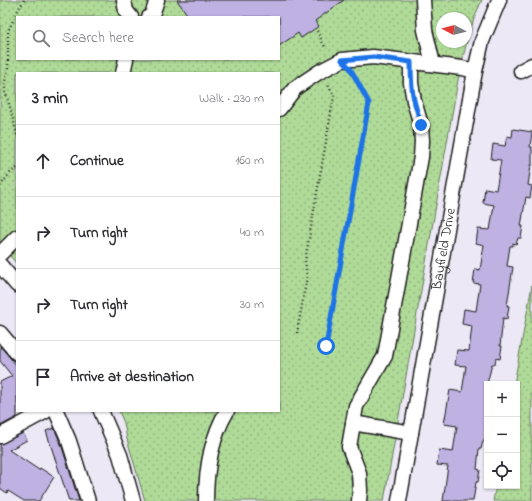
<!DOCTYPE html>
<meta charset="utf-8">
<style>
:root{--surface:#fff;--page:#f7f7f7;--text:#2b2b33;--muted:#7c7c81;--line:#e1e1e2}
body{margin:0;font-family:"Indie Flower",sans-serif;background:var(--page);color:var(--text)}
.controls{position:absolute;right:12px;bottom:12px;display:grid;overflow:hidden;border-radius:0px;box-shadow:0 1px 3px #0004}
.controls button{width:36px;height:36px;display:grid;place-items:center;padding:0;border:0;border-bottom:1px solid var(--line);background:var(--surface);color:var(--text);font:20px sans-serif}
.compass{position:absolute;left:436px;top:12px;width:36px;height:36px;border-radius:50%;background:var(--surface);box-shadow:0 1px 3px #0004;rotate:277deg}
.stop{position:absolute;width:12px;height:12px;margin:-9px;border:3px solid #1a73e8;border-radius:50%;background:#fff}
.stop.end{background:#1a73e8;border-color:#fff;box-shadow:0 1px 4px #0008}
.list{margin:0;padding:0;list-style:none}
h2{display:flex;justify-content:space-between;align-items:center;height:52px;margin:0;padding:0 16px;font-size:17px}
h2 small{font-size:13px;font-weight:400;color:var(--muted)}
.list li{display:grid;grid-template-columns:26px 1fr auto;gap:12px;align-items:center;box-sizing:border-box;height:72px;padding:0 16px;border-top:1px solid var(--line)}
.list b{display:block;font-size:15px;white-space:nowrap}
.list em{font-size:13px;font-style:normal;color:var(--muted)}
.icon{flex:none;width:22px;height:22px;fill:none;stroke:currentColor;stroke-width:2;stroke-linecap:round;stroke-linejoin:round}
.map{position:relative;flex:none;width:532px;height:501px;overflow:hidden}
.search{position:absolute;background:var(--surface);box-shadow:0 1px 3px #0004;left:16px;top:16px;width:264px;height:44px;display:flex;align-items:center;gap:10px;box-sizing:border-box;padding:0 14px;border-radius:0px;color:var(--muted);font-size:15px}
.panel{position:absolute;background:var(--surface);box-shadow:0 1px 3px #0004;left:16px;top:72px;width:264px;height:340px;border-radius:0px}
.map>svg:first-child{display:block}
.grass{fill:url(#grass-dots);stroke:#667b5a;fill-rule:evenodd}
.building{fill:#bfb1e2;stroke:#1c1c1c}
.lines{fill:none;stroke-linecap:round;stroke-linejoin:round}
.minor-casing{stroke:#1c1c1c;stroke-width:17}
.path{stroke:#1c1c1c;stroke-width:2.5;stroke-dasharray:1 3;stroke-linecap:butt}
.minor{stroke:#fff;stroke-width:14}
.route{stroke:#1a73e8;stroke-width:5}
.labels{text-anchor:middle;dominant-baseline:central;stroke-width:3;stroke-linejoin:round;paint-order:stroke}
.street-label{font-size:14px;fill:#1c1c1c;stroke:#fff}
</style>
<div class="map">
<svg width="532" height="501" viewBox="0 0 532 501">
<defs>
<pattern id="grass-dots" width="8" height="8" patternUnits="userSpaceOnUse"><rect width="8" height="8" fill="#afda98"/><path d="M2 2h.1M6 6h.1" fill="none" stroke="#96ba82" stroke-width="1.8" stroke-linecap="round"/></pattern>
</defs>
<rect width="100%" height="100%" fill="#ece8f6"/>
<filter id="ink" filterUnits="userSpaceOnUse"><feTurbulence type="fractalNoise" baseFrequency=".025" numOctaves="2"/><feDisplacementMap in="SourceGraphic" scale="8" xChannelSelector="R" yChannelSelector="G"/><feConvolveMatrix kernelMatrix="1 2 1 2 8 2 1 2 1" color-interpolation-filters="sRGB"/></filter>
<g filter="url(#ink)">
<path class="grass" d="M 0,0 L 482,0 C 470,25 464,52 458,80 L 384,501 L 145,501 L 127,439 L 124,423 L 119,411 L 279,411 L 279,73 L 17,73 L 17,264 L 0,244 ZM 17,17 L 279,17 L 279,59 L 17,59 ZM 442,18 L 466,18 L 466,42 L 442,42 Z
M 532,285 L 532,501 L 493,501 L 496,486 L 517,486 L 517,384 L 514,384 Z"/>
<path class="building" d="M 177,0 L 344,0 L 315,21 L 319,26 L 301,38 L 298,33 L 279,46 L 279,17 L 189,17 Z
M 513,129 L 532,132 L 530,147 L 532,147 L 532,166 L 531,165 L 528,185 L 532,186 L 530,198 L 526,197 L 521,226 L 523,226 L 521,238 L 518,238 L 516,244 L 513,243 L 513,246 L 510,246 L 507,266 L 513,267 L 507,306 L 509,306 L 507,319 L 503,318 L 500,346 L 502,346 L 500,359 L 496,358 L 495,364 L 492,364 L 487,384 L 487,442 L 483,441 L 481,449 L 479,449 L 477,469 L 480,470 L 478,482 L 476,482 L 473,501 L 443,501 L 448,466 L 437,465 L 439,450 L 453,452 L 457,426 L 444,424 L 450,390 L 462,392 L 466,366 L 455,365 L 457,350 L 469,351 L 472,326 L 462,324 L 464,309 L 476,311 L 480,284 L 473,283 L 475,269 L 480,270 L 484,245 L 476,243 L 478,229 L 490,230 L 494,205 L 483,203 L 485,188 L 496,190 L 501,160 L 491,159 L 493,144 L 505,146 L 507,136 L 512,137 Z
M 0,346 L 17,366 L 17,417 L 0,426 L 0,382 L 12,376 L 0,361 Z
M 54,428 L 61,444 L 79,501 L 69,501 L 46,431 Z
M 23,433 L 27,440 L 9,450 L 39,470 L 40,468 L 54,477 L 39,501 L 24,501 L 8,491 L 7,493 L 0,488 L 0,444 Z"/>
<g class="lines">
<g class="minor-casing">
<g id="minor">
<path d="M 124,0 L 126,11 L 131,17"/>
<path d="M 423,0 L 425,30 L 433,64"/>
<path d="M 149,17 L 152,15 L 157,0"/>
<path d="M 521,71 L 532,65"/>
<path d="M 123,73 L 126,59"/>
<path d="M 279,109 L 295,88 L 319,72 L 342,60 L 373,57 L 462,68 L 475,71"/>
<path d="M 0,254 L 17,237"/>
<path d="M 0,265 L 17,285"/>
<path d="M 0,333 L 17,353"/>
<path d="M 56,411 L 69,441 L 88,501"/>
<path d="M 101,411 L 120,455 L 133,501"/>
<path d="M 353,423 L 411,433"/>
<path d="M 0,436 L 46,411"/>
<path d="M 206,501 C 206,470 211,438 227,411"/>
<path d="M 359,501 L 360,490 L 359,473 L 349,447 L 356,406 L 385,356 L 421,157 L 422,141 L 421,125 L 414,101 L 411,83 L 411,62"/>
<path id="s1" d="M 399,501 L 475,71 L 482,41 L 499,0"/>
</g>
</g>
<path class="path" d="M 317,31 L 326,49
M 17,135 L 10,107 L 5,92 L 5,81 L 8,69 L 8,31 L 17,12 L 24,0
M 0,186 L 11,172 L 17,168
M 297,333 L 307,276 L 305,261 L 334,96 L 327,82
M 326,346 L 369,103 L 351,71"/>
<use href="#minor" class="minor"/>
</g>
</g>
<g class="lines" filter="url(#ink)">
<path class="route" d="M 326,346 L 369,103 L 350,68 L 342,60 L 373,57 L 411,62 C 411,75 411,88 414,100 C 416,109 419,116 421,125"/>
</g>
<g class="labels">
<g class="street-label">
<text stroke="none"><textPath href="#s1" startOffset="256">Bayfield Drive</textPath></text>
</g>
</g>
</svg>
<div class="controls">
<button>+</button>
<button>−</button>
<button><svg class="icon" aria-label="locate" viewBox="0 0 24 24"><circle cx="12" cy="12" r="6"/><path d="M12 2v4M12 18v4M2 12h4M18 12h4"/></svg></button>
</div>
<svg class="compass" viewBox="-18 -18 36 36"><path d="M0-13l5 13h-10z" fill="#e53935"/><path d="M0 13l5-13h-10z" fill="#7c7c81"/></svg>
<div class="stop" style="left:326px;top:346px"></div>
<div class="stop end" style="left:421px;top:125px"></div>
<div class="search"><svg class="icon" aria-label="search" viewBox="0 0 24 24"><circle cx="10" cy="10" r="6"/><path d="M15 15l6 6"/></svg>Search here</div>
<section class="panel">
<h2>3 min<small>Walk · 230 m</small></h2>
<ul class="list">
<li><svg class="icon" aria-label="ahead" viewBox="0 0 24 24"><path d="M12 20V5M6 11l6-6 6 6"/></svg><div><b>Continue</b></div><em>160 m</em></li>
<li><svg class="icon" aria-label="right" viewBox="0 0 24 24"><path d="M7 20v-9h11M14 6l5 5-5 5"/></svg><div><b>Turn right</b></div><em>40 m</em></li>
<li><svg class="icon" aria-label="right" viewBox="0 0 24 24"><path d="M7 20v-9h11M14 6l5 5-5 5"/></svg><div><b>Turn right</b></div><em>30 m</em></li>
<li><svg class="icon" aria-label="arrive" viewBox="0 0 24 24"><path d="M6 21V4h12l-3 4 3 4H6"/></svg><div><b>Arrive at destination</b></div></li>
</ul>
</section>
</div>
